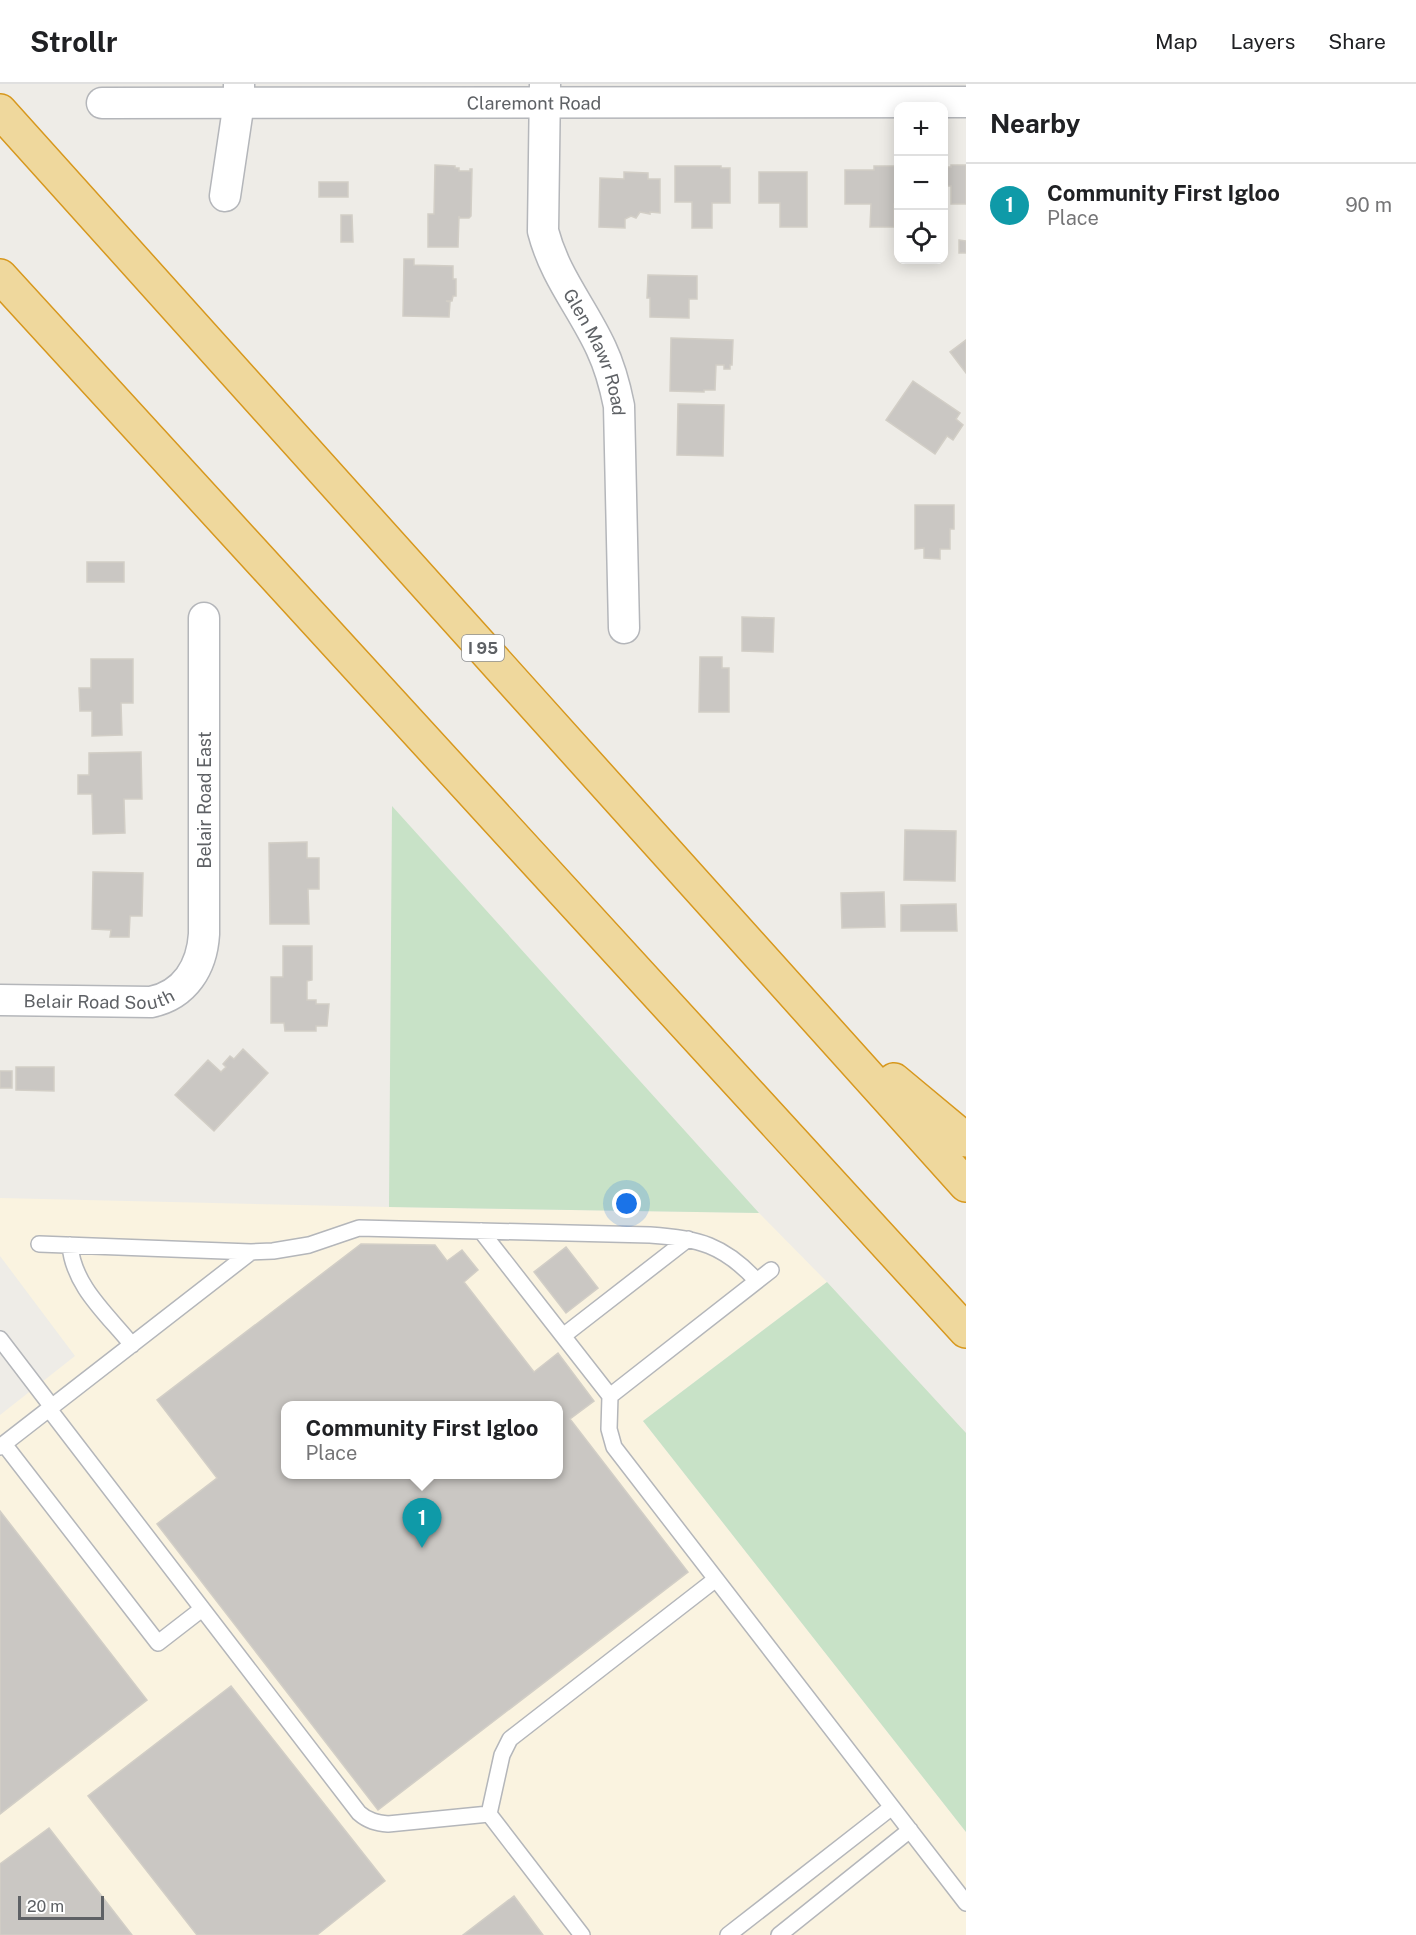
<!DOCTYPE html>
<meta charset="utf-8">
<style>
:root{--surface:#fff;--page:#f2f2f2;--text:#202124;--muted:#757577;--line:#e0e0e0;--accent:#2563eb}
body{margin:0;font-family:"Public Sans",sans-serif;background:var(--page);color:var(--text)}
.controls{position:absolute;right:18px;top:18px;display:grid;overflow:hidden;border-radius:12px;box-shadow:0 3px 15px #0003}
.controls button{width:54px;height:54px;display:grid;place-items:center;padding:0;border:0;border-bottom:2px solid var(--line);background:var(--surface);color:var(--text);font:30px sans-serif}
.scale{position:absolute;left:18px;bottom:15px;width:86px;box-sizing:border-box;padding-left:6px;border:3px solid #5e6165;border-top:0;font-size:16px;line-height:21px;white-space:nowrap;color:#5e6165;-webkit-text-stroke:4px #fff;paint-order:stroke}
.you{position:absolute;left:627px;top:1120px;width:21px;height:21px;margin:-15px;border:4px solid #fff;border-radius:50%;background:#1a73e8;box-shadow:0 0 0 9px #1a73e833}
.badge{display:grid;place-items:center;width:39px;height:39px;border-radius:50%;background:var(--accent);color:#fff;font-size:20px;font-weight:700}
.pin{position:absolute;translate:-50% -50px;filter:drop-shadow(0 2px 3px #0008)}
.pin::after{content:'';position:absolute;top:32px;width:21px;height:18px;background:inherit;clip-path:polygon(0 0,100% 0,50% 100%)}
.popup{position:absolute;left:281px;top:1317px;width:282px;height:78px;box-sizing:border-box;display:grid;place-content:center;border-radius:12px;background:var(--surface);filter:drop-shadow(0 2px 4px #0005);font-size:20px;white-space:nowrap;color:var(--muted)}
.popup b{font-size:22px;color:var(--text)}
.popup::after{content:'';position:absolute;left:50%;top:100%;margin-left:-12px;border:12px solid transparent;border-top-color:var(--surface)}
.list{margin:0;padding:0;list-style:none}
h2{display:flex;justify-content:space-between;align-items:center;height:78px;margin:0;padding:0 24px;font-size:26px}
h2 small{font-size:20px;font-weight:400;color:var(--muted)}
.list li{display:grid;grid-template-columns:39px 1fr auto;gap:18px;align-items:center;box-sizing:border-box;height:84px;padding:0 24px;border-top:2px solid var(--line)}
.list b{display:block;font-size:22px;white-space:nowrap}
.list p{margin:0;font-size:20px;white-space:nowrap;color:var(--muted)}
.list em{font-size:20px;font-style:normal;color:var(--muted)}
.icon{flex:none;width:33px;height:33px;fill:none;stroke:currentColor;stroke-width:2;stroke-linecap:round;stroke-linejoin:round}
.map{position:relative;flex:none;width:966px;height:1851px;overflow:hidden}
header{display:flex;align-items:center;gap:36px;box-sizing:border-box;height:84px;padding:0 30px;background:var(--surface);border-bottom:2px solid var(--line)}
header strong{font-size:28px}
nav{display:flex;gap:33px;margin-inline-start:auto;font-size:21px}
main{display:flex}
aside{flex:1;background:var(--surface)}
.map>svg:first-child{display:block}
.commercial{fill:#faf3e0;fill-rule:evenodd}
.green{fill:#c8e2c7}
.building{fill:#cac7c3;stroke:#d2cec6;stroke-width:1.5;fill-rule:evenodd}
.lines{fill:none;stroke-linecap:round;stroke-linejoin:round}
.service-casing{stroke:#b4b6ba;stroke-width:18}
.minor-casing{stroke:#b4b6ba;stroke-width:33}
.motorway-casing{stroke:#d7981e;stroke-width:36}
.service{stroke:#fff;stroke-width:15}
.minor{stroke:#fff;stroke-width:30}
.motorway{stroke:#efd89d;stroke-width:33}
.labels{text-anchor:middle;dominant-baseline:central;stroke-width:4.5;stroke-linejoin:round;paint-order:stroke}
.shield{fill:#fff;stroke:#8e9093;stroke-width:1.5}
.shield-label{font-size:16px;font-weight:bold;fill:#5e6165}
.street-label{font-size:18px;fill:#5e6165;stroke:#fff}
</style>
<header>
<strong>Strollr</strong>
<nav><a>Map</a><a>Layers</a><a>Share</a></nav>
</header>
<main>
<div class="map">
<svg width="966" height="1851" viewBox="0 0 966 1851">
<rect width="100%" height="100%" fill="#eeece7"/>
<path class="commercial" d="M 0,1114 L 389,1123 L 759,1129 L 827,1198 L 643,1337 L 966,1748 L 966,1851 L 0,1851 L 0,1331 L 75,1272 L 0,1172 ZM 286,1322 L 558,1322 L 558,1390 L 286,1390 Z"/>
<path class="green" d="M 392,722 L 759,1129 L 389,1123 Z
M 827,1198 L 966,1349 L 966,1748 L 643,1337 Z"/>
<path class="building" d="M 435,81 L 455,82 L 455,84 L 459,84 L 459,87 L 470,87 L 470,85 L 472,85 L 471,132 L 469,134 L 460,134 L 459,132 L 458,163 L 428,163 L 428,130 L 434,130 Z
M 951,81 L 966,81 L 966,120 L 951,120 L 951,102 L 944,102 L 944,83 L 951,83 Z
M 675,82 L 721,82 L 721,84 L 730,84 L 730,119 L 712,119 L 712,144 L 692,144 L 692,118 L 675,118 Z
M 874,82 L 898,82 L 898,120 L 894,120 L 894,143 L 870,143 L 871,120 L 845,120 L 845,86 L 874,86 Z
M 624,88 L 648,89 L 648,95 L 660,95 L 660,129 L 650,128 L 650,130 L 640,128 L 636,134 L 631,132 L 625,135 L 625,144 L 599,143 L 600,94 L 624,95 Z
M 759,88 L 807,88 L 807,143 L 780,143 L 780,119 L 759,119 Z
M 319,98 L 348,98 L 348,113 L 319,113 Z
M 341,131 L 352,131 L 353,158 L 341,158 Z
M 959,156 L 966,157 L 966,169 L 959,169 Z
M 404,175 L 414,175 L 414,181 L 453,182 L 453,195 L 456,195 L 456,212 L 453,212 L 452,217 L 446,217 L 450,218 L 449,233 L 403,232 Z
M 648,191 L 697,192 L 697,215 L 689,215 L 689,234 L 650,233 L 650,214 L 647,214 Z
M 671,254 L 733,256 L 732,281 L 730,281 L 730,285 L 724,285 L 724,281 L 716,281 L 715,306 L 704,306 L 704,308 L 670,307 Z
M 966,256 L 966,289 L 950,268 Z
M 913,297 L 960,329 L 956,335 L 963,341 L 953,356 L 947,352 L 935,370 L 886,336 Z
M 678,320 L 724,321 L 723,372 L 677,371 Z
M 915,421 L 954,421 L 954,445 L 950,445 L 950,465 L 940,465 L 940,475 L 924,474 L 924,464 L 915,465 Z
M 87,478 L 124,478 L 124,498 L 87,498 Z
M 742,533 L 774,534 L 773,568 L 742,567 Z
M 700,573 L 722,573 L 722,584 L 729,584 L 729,628 L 699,628 Z
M 91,575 L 133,575 L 133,619 L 121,619 L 122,651 L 92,652 L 92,627 L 80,627 L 79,604 L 91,604 Z
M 141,668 L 142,715 L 124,715 L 125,749 L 93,750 L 92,710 L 78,710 L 78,691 L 89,691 L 89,669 Z
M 905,746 L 956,747 L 955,797 L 904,796 Z
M 307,758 L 307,774 L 319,774 L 319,805 L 308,805 L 309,840 L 270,840 L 269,759 Z
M 93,788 L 143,789 L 142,832 L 130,832 L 129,853 L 110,853 L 111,846 L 92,845 Z
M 884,808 L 885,843 L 842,844 L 841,809 Z
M 956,820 L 957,847 L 901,847 L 901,821 Z
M 283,862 L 312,862 L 312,896 L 307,897 L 307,916 L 316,916 L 316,920 L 329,920 L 327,942 L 316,942 L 316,947 L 285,947 L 284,939 L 271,939 L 271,893 L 283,893 Z
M 243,965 L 268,989 L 214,1047 L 175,1011 L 208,976 L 221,988 L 226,983 L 223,980 L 230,972 L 234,975 Z
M 16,983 L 54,983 L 54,1007 L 16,1006 Z
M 0,987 L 12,987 L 12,1004 L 0,1004 Z
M 361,1160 L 435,1161 L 447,1177 L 462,1166 L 478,1186 L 464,1198 L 534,1288 L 558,1269 L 594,1317 L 570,1335 L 688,1488 L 378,1726 L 157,1440 L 217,1394 L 157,1316 ZM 286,1322 L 558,1322 L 558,1390 L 286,1390 Z
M 566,1163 L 598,1204 L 566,1229 L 534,1188 Z
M 0,1427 L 147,1616 L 0,1730 Z
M 231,1602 L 385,1797 L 317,1851 L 197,1851 L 88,1712 Z
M 49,1744 L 132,1851 L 0,1851 L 0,1780 Z
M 514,1812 L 543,1851 L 463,1851 Z"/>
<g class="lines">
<g class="service-casing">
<path id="service" d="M 481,1147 L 610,1312 L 609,1345 L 614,1363 L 966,1819
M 39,1160 L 251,1168 L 273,1167 L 309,1161 L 359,1144 L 650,1151 C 698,1154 724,1161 757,1197
M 70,1161 C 73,1202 108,1231 132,1261
M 563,1252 L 688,1155
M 0,1255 L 52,1323
M 610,1312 L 771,1186
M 49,1325 L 359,1729 C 368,1737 377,1739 388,1740 L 489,1730 L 502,1671 L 510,1655 L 716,1495
M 4,1360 L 158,1559 L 202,1525
M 0,1363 L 251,1168
M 489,1730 L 582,1851
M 728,1851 L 892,1723
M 779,1851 L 910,1746"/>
</g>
<g class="minor-casing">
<g id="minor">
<path id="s1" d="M 545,0 L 543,147 C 555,193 582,223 601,264 C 610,283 615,302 619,322 L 624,544"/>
<path id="s2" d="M 102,19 L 966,18"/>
<path d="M 225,112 L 239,18 L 239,0"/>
<path id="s3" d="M 0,916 L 151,918 C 185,911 202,883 204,850 L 204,534"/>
</g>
</g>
<g class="motorway-casing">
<path id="motorway" d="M 0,27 L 966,1101
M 0,192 L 966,1247
M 894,996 L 966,1056"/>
</g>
<use href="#service" class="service"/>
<use href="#minor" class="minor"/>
<use href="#motorway" class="motorway"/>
</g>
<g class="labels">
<rect class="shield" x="462" y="551" width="42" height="26" rx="4.5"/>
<g class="shield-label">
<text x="483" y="564">I 95</text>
</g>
<g class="street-label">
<text stroke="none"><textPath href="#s2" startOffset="432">Claremont Road</textPath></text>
<text stroke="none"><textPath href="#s1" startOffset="280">Glen Mawr Road</textPath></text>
<text transform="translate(204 716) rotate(-90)">Belair Road East</text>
<text stroke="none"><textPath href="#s3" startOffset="99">Belair Road South</textPath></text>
</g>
</g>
</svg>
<div class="controls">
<button>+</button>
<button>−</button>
<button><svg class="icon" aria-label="locate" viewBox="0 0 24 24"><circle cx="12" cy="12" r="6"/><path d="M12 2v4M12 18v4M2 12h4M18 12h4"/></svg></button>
</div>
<div class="scale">20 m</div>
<div class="you"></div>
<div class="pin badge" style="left:422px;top:1464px;background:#0f9aa8">1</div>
<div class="popup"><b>Community First Igloo</b>Place</div>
</div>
<aside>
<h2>Nearby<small></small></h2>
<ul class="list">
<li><span class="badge" style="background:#0f9aa8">1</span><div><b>Community First Igloo</b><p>Place</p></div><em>90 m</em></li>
</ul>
</aside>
</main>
